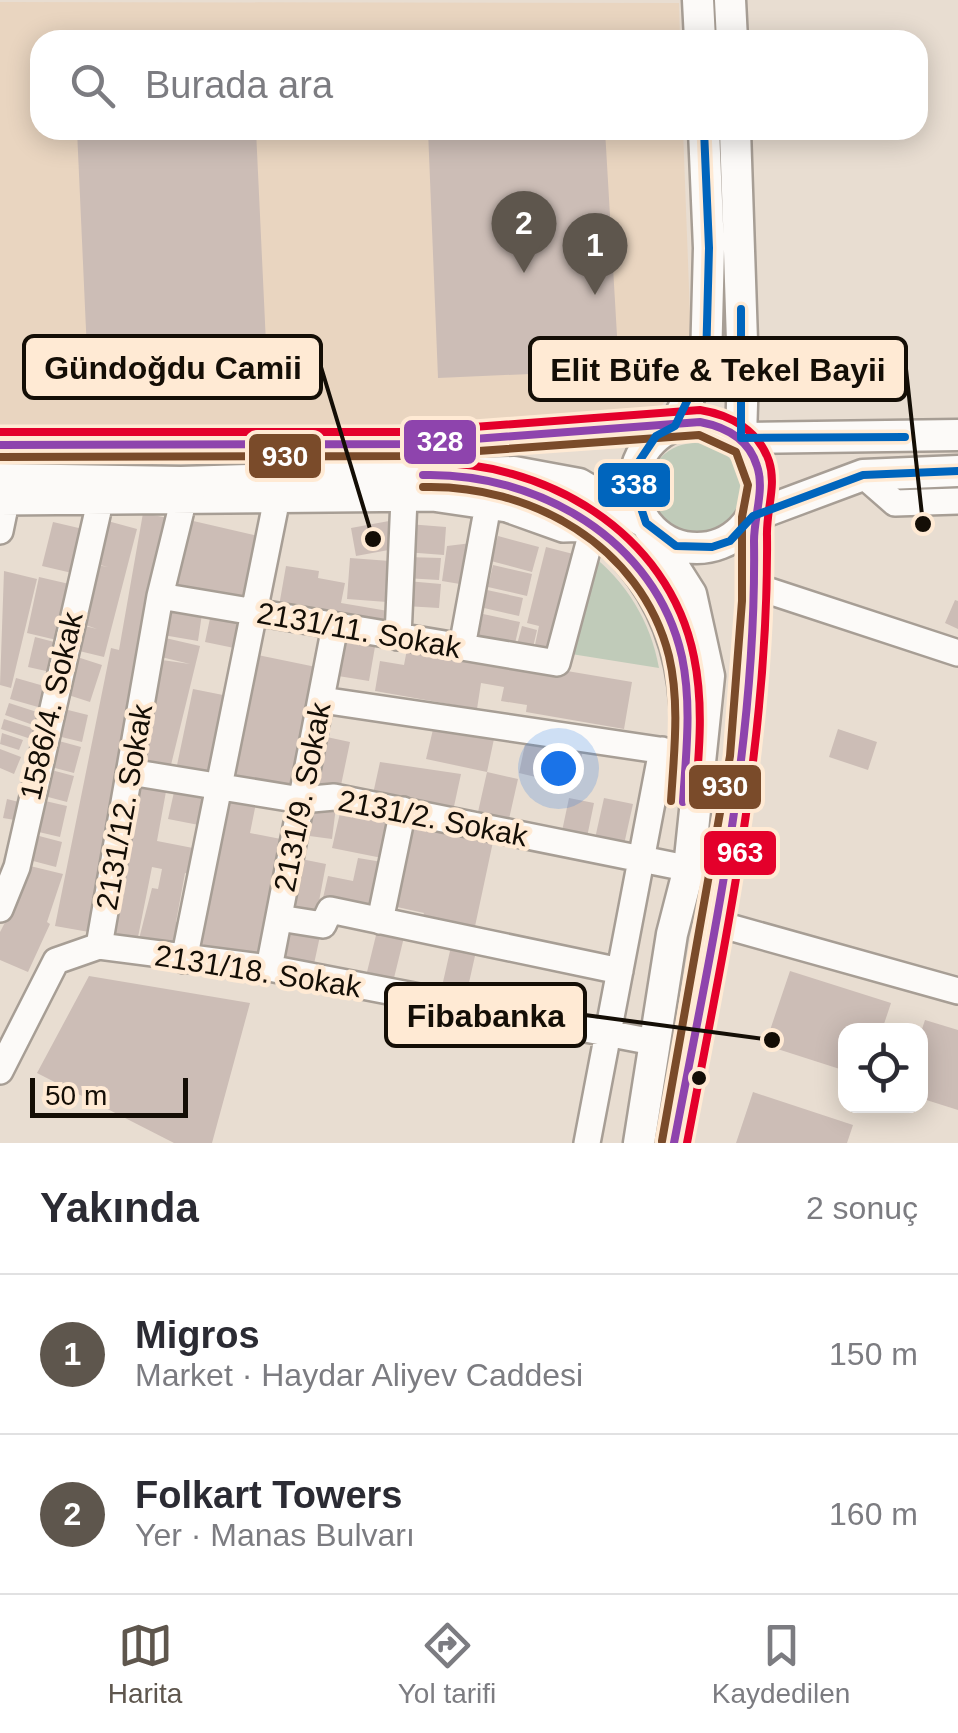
<!DOCTYPE html>
<html lang="tr">
<meta charset="utf-8">
<style>
:root{--surface:#fff;--page:#f2f2f3;--text:#2b2b33;--muted:#7c7c81;--line:#e1e1e2;--accent:#5e564d}
body{margin:0;font-family:Helvetica,sans-serif;background:var(--page);color:var(--text)}
.controls{position:absolute;right:30px;bottom:30px;display:grid;overflow:hidden;border-radius:20px;box-shadow:0 5px 25px #0003}
.controls button{width:90px;height:90px;display:grid;place-items:center;padding:0;border:0;border-bottom:2px solid var(--line);background:var(--surface);color:var(--text);font:50px sans-serif}
.scale{position:absolute;left:30px;bottom:25px;width:158px;box-sizing:border-box;padding-left:10px;border:5px solid #140e06;border-top:0;font-size:28px;line-height:35px;white-space:nowrap;color:#140e06;-webkit-text-stroke:8px #ffead4;paint-order:stroke}
.you{position:absolute;left:558px;top:768px;width:35px;height:35px;margin:-25px;border:8px solid #fff;border-radius:50%;background:#1a73e8;box-shadow:0 0 0 15px #1a73e833}
.badge{display:grid;place-items:center;width:65px;height:65px;border-radius:50%;background:var(--accent);color:#fff;font-size:32px;font-weight:700}
.pin{position:absolute;translate:-50% -82px;filter:drop-shadow(0 2px 5px #0008)}
.pin::after{content:'';position:absolute;top:52px;width:35px;height:30px;background:inherit;clip-path:polygon(0 0,100% 0,50% 100%)}
.list{margin:0;padding:0;list-style:none}
h2{display:flex;justify-content:space-between;align-items:center;height:130px;margin:0;padding:0 40px;font-size:42px}
h2 small{font-size:32px;font-weight:400;color:var(--muted)}
.list li{display:grid;grid-template-columns:65px 1fr auto;gap:30px;align-items:center;box-sizing:border-box;height:160px;padding:0 40px;border-top:2px solid var(--line)}
.list b{display:block;font-size:38px;white-space:nowrap}
.list p{margin:0;font-size:32px;white-space:nowrap;color:var(--muted)}
.list em{font-size:32px;font-style:normal;color:var(--muted)}
.icon{flex:none;width:55px;height:55px;fill:none;stroke:currentColor;stroke-width:2;stroke-linecap:round;stroke-linejoin:round}
.map{position:relative;flex:none;width:958px;height:1143px;overflow:hidden}
.search{position:absolute;background:var(--surface);box-shadow:0 5px 25px #0003;left:30px;right:30px;top:30px;height:110px;display:flex;align-items:center;gap:25px;box-sizing:border-box;padding:0 35px;border-radius:30px;color:var(--muted);font-size:38px}
.sheet{height:450px;background:var(--surface)}
nav{display:flex;justify-content:space-around;align-items:center;box-sizing:border-box;height:140px;border-top:2px solid var(--line);background:var(--surface);font-size:28px;color:var(--muted)}
nav a{display:grid;justify-items:center;gap:5px}
nav .on{color:var(--accent)}
.map>svg:first-child{display:block}
.built{fill:#e9d5c0}
.green{fill:#c0cbb9}
.building{fill:#ccbdb6}
.lines{fill:none;stroke-linecap:round;stroke-linejoin:round}
.minor-casing{stroke:#a79e95;stroke-width:30}
.major-casing{stroke:#a79e95;stroke-width:35}
.minor{stroke:#fcfaf8;stroke-width:25}
.major{stroke:#fcfaf8;stroke-width:30}
.bus-1-casing{stroke:#ffead4;stroke-width:15}
.bus-2-casing{stroke:#ffead4;stroke-width:15}
.bus-3-casing{stroke:#ffead4;stroke-width:15}
.bus-4-casing{stroke:#ffead4;stroke-width:15}
.bus-1{stroke:#8e44ad;stroke-width:8}
.bus-2{stroke:#7a4b2a;stroke-width:8}
.bus-3{stroke:#e4002b;stroke-width:8}
.bus-4{stroke:#0065bd;stroke-width:8}
.bus-dot{fill:#140e06;stroke:#ffead4;stroke-width:4}
.labels{text-anchor:middle;dominant-baseline:central;stroke-width:9;stroke-linejoin:round;paint-order:stroke}
.street-label{font-size:30px;fill:#140e06;stroke:#ffead4}
.leader{fill:none;stroke:#140e06;stroke-width:4}
.callout-dot{fill:#140e06;stroke:#ffead4;stroke-width:4}
.callout{fill:#ffead4;stroke:#140e06;stroke-width:4}
.callout-label{font-size:32px;text-anchor:middle;font-weight:bold;fill:#140e06}
.line-badge{stroke:#ffead4;stroke-width:4}
.badge-label{font-size:28px;text-anchor:middle;font-weight:bold;fill:#fff}
</style>
<div class="map">
<svg width="958" height="1143" viewBox="0 0 958 1143">
<rect width="100%" height="100%" fill="#e8ddd1"/>
<path class="built" d="M 0,2 L 679,3 L 680,40 L 40,40 L 40,130 L 683,130 L 692,367 L 659,409 L 387,425 L 0,426 Z"/>
<path class="green" d="M648 490a47 47 0 1 1 94 0a47 47 0 1 1-94 0Z
M 589,553 C 626,581 651,622 659,668 L 565,653 Z"/>
<path class="building" d="M 77,130 L 256,130 L 267,365 L 88,374 Z
M 428,130 L 605,130 L 619,370 L 438,378 Z
M 143,513 L 168,518 L 89,932 L 55,926 L 111,648 L 119,650 Z
M 104,520 L 137,529 L 104,657 L 71,649 L 77,624 L 97,629 L 77,622 L 91,564 L 108,567 L 92,563 Z
M 189,520 L 262,537 L 250,603 L 176,589 Z
M 389,521 L 394,549 L 356,556 L 351,528 Z
M 53,522 L 83,529 L 72,573 L 42,566 Z
M 408,524 L 446,527 L 444,555 L 405,552 Z
M 498,536 L 539,547 L 532,572 L 491,561 Z
M 480,542 L 472,586 L 442,581 L 447,546 Z
M 546,547 L 577,555 L 551,657 L 533,654 L 539,626 L 527,623 Z
M 407,557 L 441,558 L 439,580 L 405,578 Z
M 350,558 L 390,561 L 387,602 L 347,599 Z
M 493,565 L 532,574 L 527,596 L 488,587 Z
M 286,566 L 319,571 L 318,578 L 345,583 L 341,603 L 388,611 L 384,629 L 279,606 Z
M 4,571 L 37,579 L 11,688 L 0,685 Z
M 39,577 L 78,586 L 65,642 L 27,633 Z
M 407,581 L 441,584 L 439,608 L 405,606 Z
M 487,590 L 523,598 L 519,616 L 484,608 Z
M 955,600 L 958,601 L 958,629 L 945,623 Z
M 168,601 L 203,607 L 198,641 L 163,635 Z
M 212,609 L 246,616 L 239,649 L 205,642 Z
M 483,614 L 520,622 L 513,652 L 477,645 Z
M 522,626 L 537,630 L 531,656 L 515,652 Z
M 339,635 L 376,641 L 369,681 L 332,675 Z
M 35,637 L 62,644 L 55,673 L 28,667 Z
M 161,637 L 200,646 L 170,769 L 137,764 L 155,659 L 190,664 L 157,656 Z
M 408,644 L 632,682 L 624,729 L 526,712 L 527,705 L 501,701 L 504,687 L 481,683 L 477,709 L 375,691 L 380,661 L 404,665 Z
M 253,654 L 316,667 L 290,794 L 226,781 Z
M 71,655 L 102,665 L 90,702 L 59,692 Z
M 16,678 L 51,688 L 45,709 L 10,699 Z
M 193,689 L 228,696 L 212,778 L 176,770 Z
M 9,703 L 40,713 L 36,726 L 5,715 Z
M 56,707 L 88,715 L 82,742 L 49,734 Z
M 4,719 L 35,729 L 31,739 L 1,729 Z
M 435,721 L 495,734 L 487,772 L 518,779 L 509,819 L 478,812 L 487,772 L 426,759 Z
M 838,729 L 877,742 L 868,770 L 829,757 Z
M 2,733 L 23,740 L 19,750 L 0,744 Z
M 527,735 L 556,741 L 548,780 L 519,773 Z
M 322,736 L 350,742 L 340,790 L 311,784 Z
M 48,738 L 81,747 L 74,773 L 40,764 Z
M 561,741 L 584,746 L 575,786 L 552,782 Z
M 0,749 L 21,757 L 14,774 L 0,768 Z
M 380,762 L 461,774 L 453,811 L 373,794 Z
M 40,767 L 74,776 L 67,802 L 33,793 Z
M 134,779 L 167,786 L 157,841 L 198,849 L 193,875 L 185,873 L 176,922 L 184,924 L 180,947 L 139,939 L 152,888 L 158,889 L 162,869 L 152,867 L 137,942 L 104,935 Z
M 176,783 L 211,790 L 204,826 L 168,819 Z
M 224,796 L 256,803 L 250,833 L 281,839 L 258,959 L 194,946 Z
M 32,798 L 67,806 L 60,837 L 26,829 Z
M 569,798 L 594,803 L 586,842 L 561,836 Z
M 604,798 L 633,804 L 623,849 L 594,843 Z
M 7,799 L 19,802 L 15,820 L 3,818 Z
M 307,803 L 336,807 L 332,839 L 302,835 Z
M 342,804 L 391,814 L 382,858 L 332,848 Z
M 414,826 L 442,832 L 443,826 L 494,837 L 474,931 L 422,920 L 424,913 L 397,907 Z
M 24,832 L 62,842 L 56,867 L 18,857 Z
M 296,858 L 326,864 L 317,912 L 287,906 Z
M 358,858 L 382,862 L 372,909 L 323,898 L 328,876 L 353,881 Z
M 26,865 L 63,874 L 47,922 L 50,924 L 28,972 L 0,960 L 0,932 L 25,884 Z
M 379,923 L 406,929 L 394,978 L 367,972 Z
M 282,929 L 320,936 L 314,964 L 276,956 Z
M 452,942 L 477,947 L 466,996 L 441,991 Z
M 790,971 L 891,1003 L 882,1030 L 846,1030 L 846,1071 L 765,1045 Z
M 89,976 L 250,1003 L 212,1143 L 174,1143 L 37,1073 Z
M 925,1020 L 958,1030 L 958,1110 L 920,1098 L 920,1035 Z
M 753,1092 L 853,1125 L 847,1143 L 736,1143 Z"/>
<g class="lines">
<g class="minor-casing">
<path id="minor" d="M 863,475 L 895,503 L 958,501
M 0,502 L 432,498 L 507,509 L 563,529 L 593,528 L 557,663 L 160,596
M 0,531 L 6,502
M 757,587 L 958,653
M 398,637 L 404,499
M 462,647 L 488,505
M 322,700 L 686,754
M 130,772 L 301,800 L 334,797 L 676,866
M 0,909 L 17,867 L 100,502
M 279,918 L 323,925 L 330,910 L 620,971
M 380,921 L 403,810
M 715,923 L 958,991
M 99,946 L 269,968 L 653,1042
M 184,960 L 276,503
M 269,968 L 335,626
M 0,1071 L 56,961 L 99,946 L 160,596 L 183,502
M 587,1143 L 662,750"/>
</g>
<g class="major-casing">
<path id="major" d="M 698,0 L 700,40
M 730,0 L 732,40
M 735,130 L 743,371 L 741,438
M634 485a63 63 0 1 1 126 0a63 63 0 1 1-126 0Z
M 675,426 L 706,362 L 709,248 L 704,130
M 741,438 L 958,435
M 0,445 L 408,444 L 675,426
M 0,479 L 181,482 L 514,472 L 579,484 L 646,523 L 691,594 L 709,676 L 689,868 L 672,934 L 639,1143
M 506,485 C 625,520 688,611 686,733
M 753,516 L 863,475 L 958,471
M 674,1143 C 712,938 764,725 753,516"/>
</g>
<use href="#minor" class="minor"/>
<use href="#major" class="major"/>
<g class="bus-1-casing">
<path id="bus-1" d="M 0,445 L 408,444 L 700,422 C 726,427 749,439 757,466 C 765,489 754,516 754,541 C 757,745 712,943 674,1143
M 423,475 C 536,472 656,539 682,657 C 692,705 686,754 683,802"/>
</g>
<g class="bus-2-casing">
<path id="bus-2" d="M 0,457 L 408,456 L 699,435 L 736,452 L 748,485 L 742,517 L 742,601 L 730,756 L 662,1141
M 423,487 C 530,484 641,545 669,656 C 680,703 674,753 671,801"/>
</g>
<g class="bus-3-casing">
<path id="bus-3" d="M 0,432 L 408,432 L 700,410 C 731,415 758,430 769,461 C 777,486 766,510 767,536 C 769,742 725,941 687,1143
M 423,463 C 542,459 669,531 694,657 C 704,705 699,754 695,803"/>
</g>
<g class="bus-4-casing">
<path id="bus-4" d="M 704,130 L 709,248 L 706,362 L 675,426 L 656,436 L 636,466 L 634,487 L 646,523 L 676,546 L 712,547 L 730,541 L 753,516 L 863,475 L 958,471
M 741,309 L 741,438 L 905,437"/>
</g>
<use href="#bus-1" class="bus-1"/>
<use href="#bus-2" class="bus-2"/>
<use href="#bus-3" class="bus-3"/>
<use href="#bus-4" class="bus-4"/>
</g>
<circle class="bus-dot" cx="699" cy="1078" r="9"/>
<g class="labels">
<g class="street-label">
<text transform="translate(359 630) rotate(10)">2131/11. Sokak</text>
<text transform="translate(51 706) rotate(-77)">1586/4. Sokak</text>
<text transform="translate(302 797) rotate(-79)">2131/9. Sokak</text>
<text transform="translate(124 807) rotate(-80)">2131/12. Sokak</text>
<text transform="translate(433 818) rotate(11)">2131/2. Sokak</text>
<text transform="translate(258 971) rotate(9)">2131/18. Sokak</text>
</g>
</g>
<path class="leader" d="M373 539L321 367M923 524L906 369M772 1040L585 1015"/>
<g class="callout-dot">
<circle cx="373" cy="539" r="10"/>
<circle cx="923" cy="524" r="10"/>
<circle cx="772" cy="1040" r="10"/>
</g>
<g class="callout">
<rect x="24" y="336" width="297" height="62" rx="10"/>
<rect x="530" y="338" width="376" height="62" rx="10"/>
<rect x="386" y="984" width="199" height="62" rx="10"/>
</g>
<g class="callout-label">
<text x="173" y="379">Gündoğdu Camii</text>
<text x="718" y="381">Elit Büfe &amp; Tekel Bayii</text>
<text x="486" y="1027">Fibabanka</text>
</g>
<g class="line-badge">
<rect x="402" y="418" width="76" height="48" rx="10" fill="#8e44ad"/>
<rect x="247" y="432" width="76" height="48" rx="10" fill="#7a4b2a"/>
<rect x="596" y="461" width="76" height="48" rx="10" fill="#0065bd"/>
<rect x="687" y="763" width="76" height="48" rx="10" fill="#7a4b2a"/>
<rect x="702" y="829" width="76" height="48" rx="10" fill="#e4002b"/>
</g>
<g class="badge-label">
<text x="440" y="451">328</text>
<text x="285" y="466">930</text>
<text x="634" y="494">338</text>
<text x="725" y="796">930</text>
<text x="740" y="862">963</text>
</g>
</svg>
<div class="controls">
<button><svg class="icon" aria-label="locate" viewBox="0 0 24 24"><circle cx="12" cy="12" r="6"/><path d="M12 2v4M12 18v4M2 12h4M18 12h4"/></svg></button>
</div>
<div class="scale">50 m</div>
<div class="you"></div>
<div class="pin badge" style="left:595px;top:295px">1</div>
<div class="pin badge" style="left:524px;top:273px">2</div>
<div class="search"><svg class="icon" aria-label="search" viewBox="0 0 24 24"><circle cx="10" cy="10" r="6"/><path d="M15 15l6 6"/></svg>Burada ara</div>
</div>
<section class="sheet">
<h2>Yakında<small>2 sonuç</small></h2>
<ul class="list">
<li><span class="badge">1</span><div><b>Migros</b><p>Market · Haydar Aliyev Caddesi</p></div><em>150 m</em></li>
<li><span class="badge">2</span><div><b>Folkart Towers</b><p>Yer · Manas Bulvarı</p></div><em>160 m</em></li>
</ul>
</section>
<nav>
<a class="on"><svg class="icon" aria-label="map" viewBox="0 0 24 24"><path d="M3 6l6-2 6 2 6-2v14l-6 2-6-2-6 2zM9 4v14M15 6v14"/></svg>Harita</a>
<a><svg class="icon" aria-label="directions" viewBox="0 0 24 24"><path d="M12 3l9 9-9 9-9-9zM9 14v-3h6M13 9l2 2-2 2"/></svg>Yol tarifi</a>
<a><svg class="icon" aria-label="saved" viewBox="0 0 24 24"><path d="M7 4h10v16l-5-4-5 4z"/></svg>Kaydedilen</a>
</nav>
